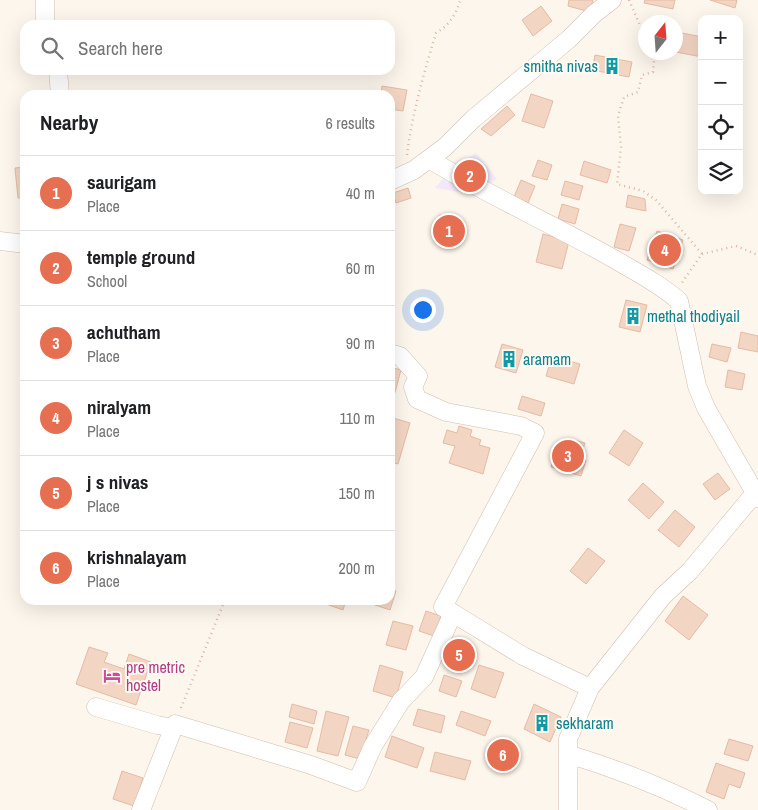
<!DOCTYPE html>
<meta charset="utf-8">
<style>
:root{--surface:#fff;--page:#f6f6f6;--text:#202124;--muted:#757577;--line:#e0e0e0;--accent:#e76f51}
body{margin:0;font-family:"Archivo Narrow",sans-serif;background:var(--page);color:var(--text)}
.controls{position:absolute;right:15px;top:15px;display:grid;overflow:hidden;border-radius:10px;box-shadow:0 5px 20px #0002}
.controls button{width:45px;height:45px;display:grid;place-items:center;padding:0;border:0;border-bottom:1px solid var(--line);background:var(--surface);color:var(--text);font:25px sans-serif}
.compass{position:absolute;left:638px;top:15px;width:45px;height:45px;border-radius:50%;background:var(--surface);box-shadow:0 5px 20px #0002;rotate:17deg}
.you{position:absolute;left:422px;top:309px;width:18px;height:18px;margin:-12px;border:4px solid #fff;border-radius:50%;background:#1a73e8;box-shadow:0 0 0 8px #1a73e833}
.badge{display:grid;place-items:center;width:32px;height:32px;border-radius:50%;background:var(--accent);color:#fff;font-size:16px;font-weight:700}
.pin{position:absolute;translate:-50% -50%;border:2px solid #fff;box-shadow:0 1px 5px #0006}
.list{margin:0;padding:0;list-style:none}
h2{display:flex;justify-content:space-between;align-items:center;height:65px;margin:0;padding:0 20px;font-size:21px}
h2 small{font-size:16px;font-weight:400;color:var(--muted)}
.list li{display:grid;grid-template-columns:32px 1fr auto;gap:15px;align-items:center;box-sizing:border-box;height:75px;padding:0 20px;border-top:1px solid var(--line)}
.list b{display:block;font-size:19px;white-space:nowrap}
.list p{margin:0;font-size:16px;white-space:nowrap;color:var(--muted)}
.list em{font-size:16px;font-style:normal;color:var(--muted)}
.icon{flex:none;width:28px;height:28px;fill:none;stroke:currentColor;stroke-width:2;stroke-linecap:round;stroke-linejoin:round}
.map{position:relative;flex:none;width:758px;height:810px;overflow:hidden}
.search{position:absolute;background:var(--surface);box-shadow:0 5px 20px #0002;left:20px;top:20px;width:375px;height:55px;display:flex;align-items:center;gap:12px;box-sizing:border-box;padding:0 18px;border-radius:15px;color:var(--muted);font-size:19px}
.panel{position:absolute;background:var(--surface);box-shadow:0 5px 20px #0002;left:20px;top:90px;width:375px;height:515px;border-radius:15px}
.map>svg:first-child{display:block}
.education{fill:#f3e8fa}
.building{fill:#f3d5c3;stroke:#e6bba3}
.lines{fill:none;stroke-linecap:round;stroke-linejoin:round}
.street-casing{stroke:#d1beb0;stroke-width:19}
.path{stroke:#d9b8a5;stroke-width:2.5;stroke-dasharray:1 4;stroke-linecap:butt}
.street{stroke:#fff;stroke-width:18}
.labels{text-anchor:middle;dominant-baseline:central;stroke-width:4;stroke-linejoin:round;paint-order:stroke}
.culture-label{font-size:16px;fill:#0d838f;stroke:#fffaf3;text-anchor:start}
.hotel-label{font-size:16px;fill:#b23c85;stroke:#fffaf3;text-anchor:start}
</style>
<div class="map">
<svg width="758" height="810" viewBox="0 0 758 810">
<rect width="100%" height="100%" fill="#fdf6ec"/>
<path class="education" d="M 476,153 L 497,179 L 472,194 L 435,188 L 448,173 Z"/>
<path class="building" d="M 569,0 L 593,0 L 590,12 L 568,6 Z
M 645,0 L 675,0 L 673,9 L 644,3 Z
M 710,0 L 737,0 L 735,8 Z
M 541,6 L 552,21 L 533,36 L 522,20 Z
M 677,32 L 702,37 L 702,57 L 676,52 Z
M 595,55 L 632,62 L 629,77 L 592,70 Z
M 382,86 L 407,90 L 403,111 L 390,109 L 390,95 L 381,95 Z
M 531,94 L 553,101 L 544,128 L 522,121 Z
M 507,106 L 515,115 L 491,136 L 481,129 Z
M 538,160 L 552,165 L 547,180 L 532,176 Z
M 584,161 L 611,170 L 607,183 L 580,175 Z
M 25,167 L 25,198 L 18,198 L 15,168 Z
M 521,180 L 535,186 L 528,203 L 514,197 Z
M 565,181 L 583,186 L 579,200 L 561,195 Z
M 408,188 L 411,198 L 396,203 L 393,193 Z
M 628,195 L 645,199 L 646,211 L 626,207 Z
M 562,204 L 579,209 L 575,224 L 558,219 Z
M 440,215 L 464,221 L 457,247 L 434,241 Z
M 620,224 L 636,228 L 629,251 L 614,247 Z
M 657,231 L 683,240 L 673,269 L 647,260 Z
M 543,234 L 569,241 L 562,269 L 536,262 Z
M 626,300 L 647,305 L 640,332 L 619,327 Z
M 741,332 L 758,336 L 758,352 L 738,348 Z
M 502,344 L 523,350 L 516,373 L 495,367 Z
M 712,344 L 731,348 L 727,362 L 709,357 Z
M 552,356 L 580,364 L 574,384 L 546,376 Z
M 390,367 L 401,370 L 393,400 L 390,399 Z
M 728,370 L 745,374 L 742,390 L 725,387 Z
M 522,396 L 545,403 L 541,416 L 518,409 Z
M 390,417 L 410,423 L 398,464 L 390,462 Z
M 459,426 L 472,430 L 470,436 L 481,440 L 479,445 L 490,448 L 483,474 L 449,463 L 455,446 L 443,443 L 447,430 L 457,433 Z
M 624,430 L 643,443 L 629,466 L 609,453 Z
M 571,439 L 585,443 L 580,458 L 586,460 L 581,476 L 551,467 L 556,452 L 560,454 L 563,445 L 569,447 Z
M 718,473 L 730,489 L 715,500 L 703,484 Z
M 643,483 L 664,502 L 649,519 L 628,500 Z
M 675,510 L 695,527 L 679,547 L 658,530 Z
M 588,548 L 605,561 L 586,584 L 570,571 Z
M 390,589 L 396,591 L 390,610 L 363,601 L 390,600 Z
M 683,596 L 708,615 L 689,640 L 665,621 Z
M 315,600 L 346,600 L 343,610 Z
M 426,611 L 441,616 L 434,636 L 419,631 Z
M 393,621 L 413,626 L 406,650 L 386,645 Z
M 457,640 L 472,647 L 461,670 L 447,664 Z
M 89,647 L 108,653 L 104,662 L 124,669 L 129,654 L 151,662 L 136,705 L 76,684 Z
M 380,665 L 403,672 L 396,698 L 373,691 Z
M 479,665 L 504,673 L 495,698 L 471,689 Z
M 444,675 L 462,681 L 456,697 L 439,691 Z
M 292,704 L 317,711 L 314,724 L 289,717 Z
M 534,704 L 561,717 L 550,742 L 524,729 Z
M 418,709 L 445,716 L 441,733 L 413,725 Z
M 326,711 L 349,717 L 338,756 L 317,751 Z
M 461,711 L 491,721 L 485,736 L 456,725 Z
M 290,722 L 313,728 L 307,748 L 285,742 Z
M 353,726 L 369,730 L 360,759 L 345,755 Z
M 392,736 L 424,748 L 417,768 L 385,757 Z
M 729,739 L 753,746 L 748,761 L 724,754 Z
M 499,742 L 514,747 L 507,767 L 492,762 Z
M 435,752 L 471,761 L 465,780 L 430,771 Z
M 716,763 L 745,773 L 740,788 L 729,784 L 724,799 L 706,792 Z
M 122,771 L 143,778 L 134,806 L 113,799 Z"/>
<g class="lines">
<g class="street-casing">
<path id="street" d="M 45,0 L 45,21 L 47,25
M 58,70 L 60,95
M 429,159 C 489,196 553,224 614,259 C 636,272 660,284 679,301 L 697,386 L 706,408 L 758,498
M 390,181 L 414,170 L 445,147 L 473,119 L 569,39 L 594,14 L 612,0
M 0,241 L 25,244
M 390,353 L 400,356 L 418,376 L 413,387 L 417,399 L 446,412 L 521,426 L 535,433 L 443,607 L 523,656 L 590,688 L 568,739 L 568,810
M 590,688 L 663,596 L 690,571 L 755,493
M 96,707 L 157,725 L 174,728
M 568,754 C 617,769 663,787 708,810
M 141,810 L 175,724 L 311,765 L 357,782 L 373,746 L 401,701 L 424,677 L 453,613"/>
</g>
<path class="path" d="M 629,0 L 646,39
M 651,52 L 654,60 L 653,72 L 642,75 L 638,92 L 624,97 L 618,116 L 621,147 L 617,184 L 643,191 L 656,200 L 702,254 L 681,284
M 407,155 C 412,114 424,73 436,33 C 448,26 457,14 460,0
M 702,254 L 736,246 L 758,255
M 181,708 L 225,600"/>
<use href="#street" class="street"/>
</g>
<defs>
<g id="building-bare" transform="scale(1.35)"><path d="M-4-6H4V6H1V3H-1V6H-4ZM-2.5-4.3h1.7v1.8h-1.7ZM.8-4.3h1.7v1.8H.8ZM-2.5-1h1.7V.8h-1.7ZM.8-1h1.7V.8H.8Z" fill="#0f9aa8" stroke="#fffaf3" stroke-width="2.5" paint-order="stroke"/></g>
<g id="hotel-bare" transform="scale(1.35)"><path d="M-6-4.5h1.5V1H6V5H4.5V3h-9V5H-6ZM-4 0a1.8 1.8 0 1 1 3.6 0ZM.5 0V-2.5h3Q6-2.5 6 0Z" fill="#d1479c" stroke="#fffaf3" stroke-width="2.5" paint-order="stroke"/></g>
</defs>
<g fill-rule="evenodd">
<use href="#building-bare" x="612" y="66"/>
<use href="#building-bare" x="633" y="316"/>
<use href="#building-bare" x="509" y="359"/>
<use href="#hotel-bare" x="112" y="676"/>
<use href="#building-bare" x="542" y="723"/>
</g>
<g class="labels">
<g class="culture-label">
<text x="598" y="66" text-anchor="end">smitha nivas</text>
<text x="647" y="316">methal thodiyail</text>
<text x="523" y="359">aramam</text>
<text x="556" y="723">sekharam</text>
</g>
<g class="hotel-label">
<text x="126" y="667">pre metric<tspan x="126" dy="18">hostel</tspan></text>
</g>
</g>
</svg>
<div class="controls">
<button>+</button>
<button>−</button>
<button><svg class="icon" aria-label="locate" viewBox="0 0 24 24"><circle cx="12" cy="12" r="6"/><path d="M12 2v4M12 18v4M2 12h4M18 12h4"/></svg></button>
<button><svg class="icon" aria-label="layers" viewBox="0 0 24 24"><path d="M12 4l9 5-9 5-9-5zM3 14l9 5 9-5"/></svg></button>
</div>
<svg class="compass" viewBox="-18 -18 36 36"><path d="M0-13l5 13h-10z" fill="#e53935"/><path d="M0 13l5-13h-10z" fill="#757577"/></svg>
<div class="you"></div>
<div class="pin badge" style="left:449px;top:231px">1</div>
<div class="pin badge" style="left:470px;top:176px">2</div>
<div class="pin badge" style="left:568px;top:456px">3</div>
<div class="pin badge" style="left:665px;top:250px">4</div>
<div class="pin badge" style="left:459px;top:655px">5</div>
<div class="pin badge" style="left:503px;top:755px">6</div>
<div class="search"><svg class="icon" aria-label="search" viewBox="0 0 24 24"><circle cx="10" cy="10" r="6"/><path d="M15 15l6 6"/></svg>Search here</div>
<section class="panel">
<h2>Nearby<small>6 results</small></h2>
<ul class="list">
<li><span class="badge">1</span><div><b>saurigam</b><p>Place</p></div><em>40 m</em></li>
<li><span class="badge">2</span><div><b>temple ground</b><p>School</p></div><em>60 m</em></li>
<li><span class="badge">3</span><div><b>achutham</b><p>Place</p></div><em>90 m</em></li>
<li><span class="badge">4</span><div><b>niralyam</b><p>Place</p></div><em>110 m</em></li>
<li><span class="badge">5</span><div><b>j s nivas</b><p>Place</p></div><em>150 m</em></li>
<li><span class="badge">6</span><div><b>krishnalayam</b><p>Place</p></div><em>200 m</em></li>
</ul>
</section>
</div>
